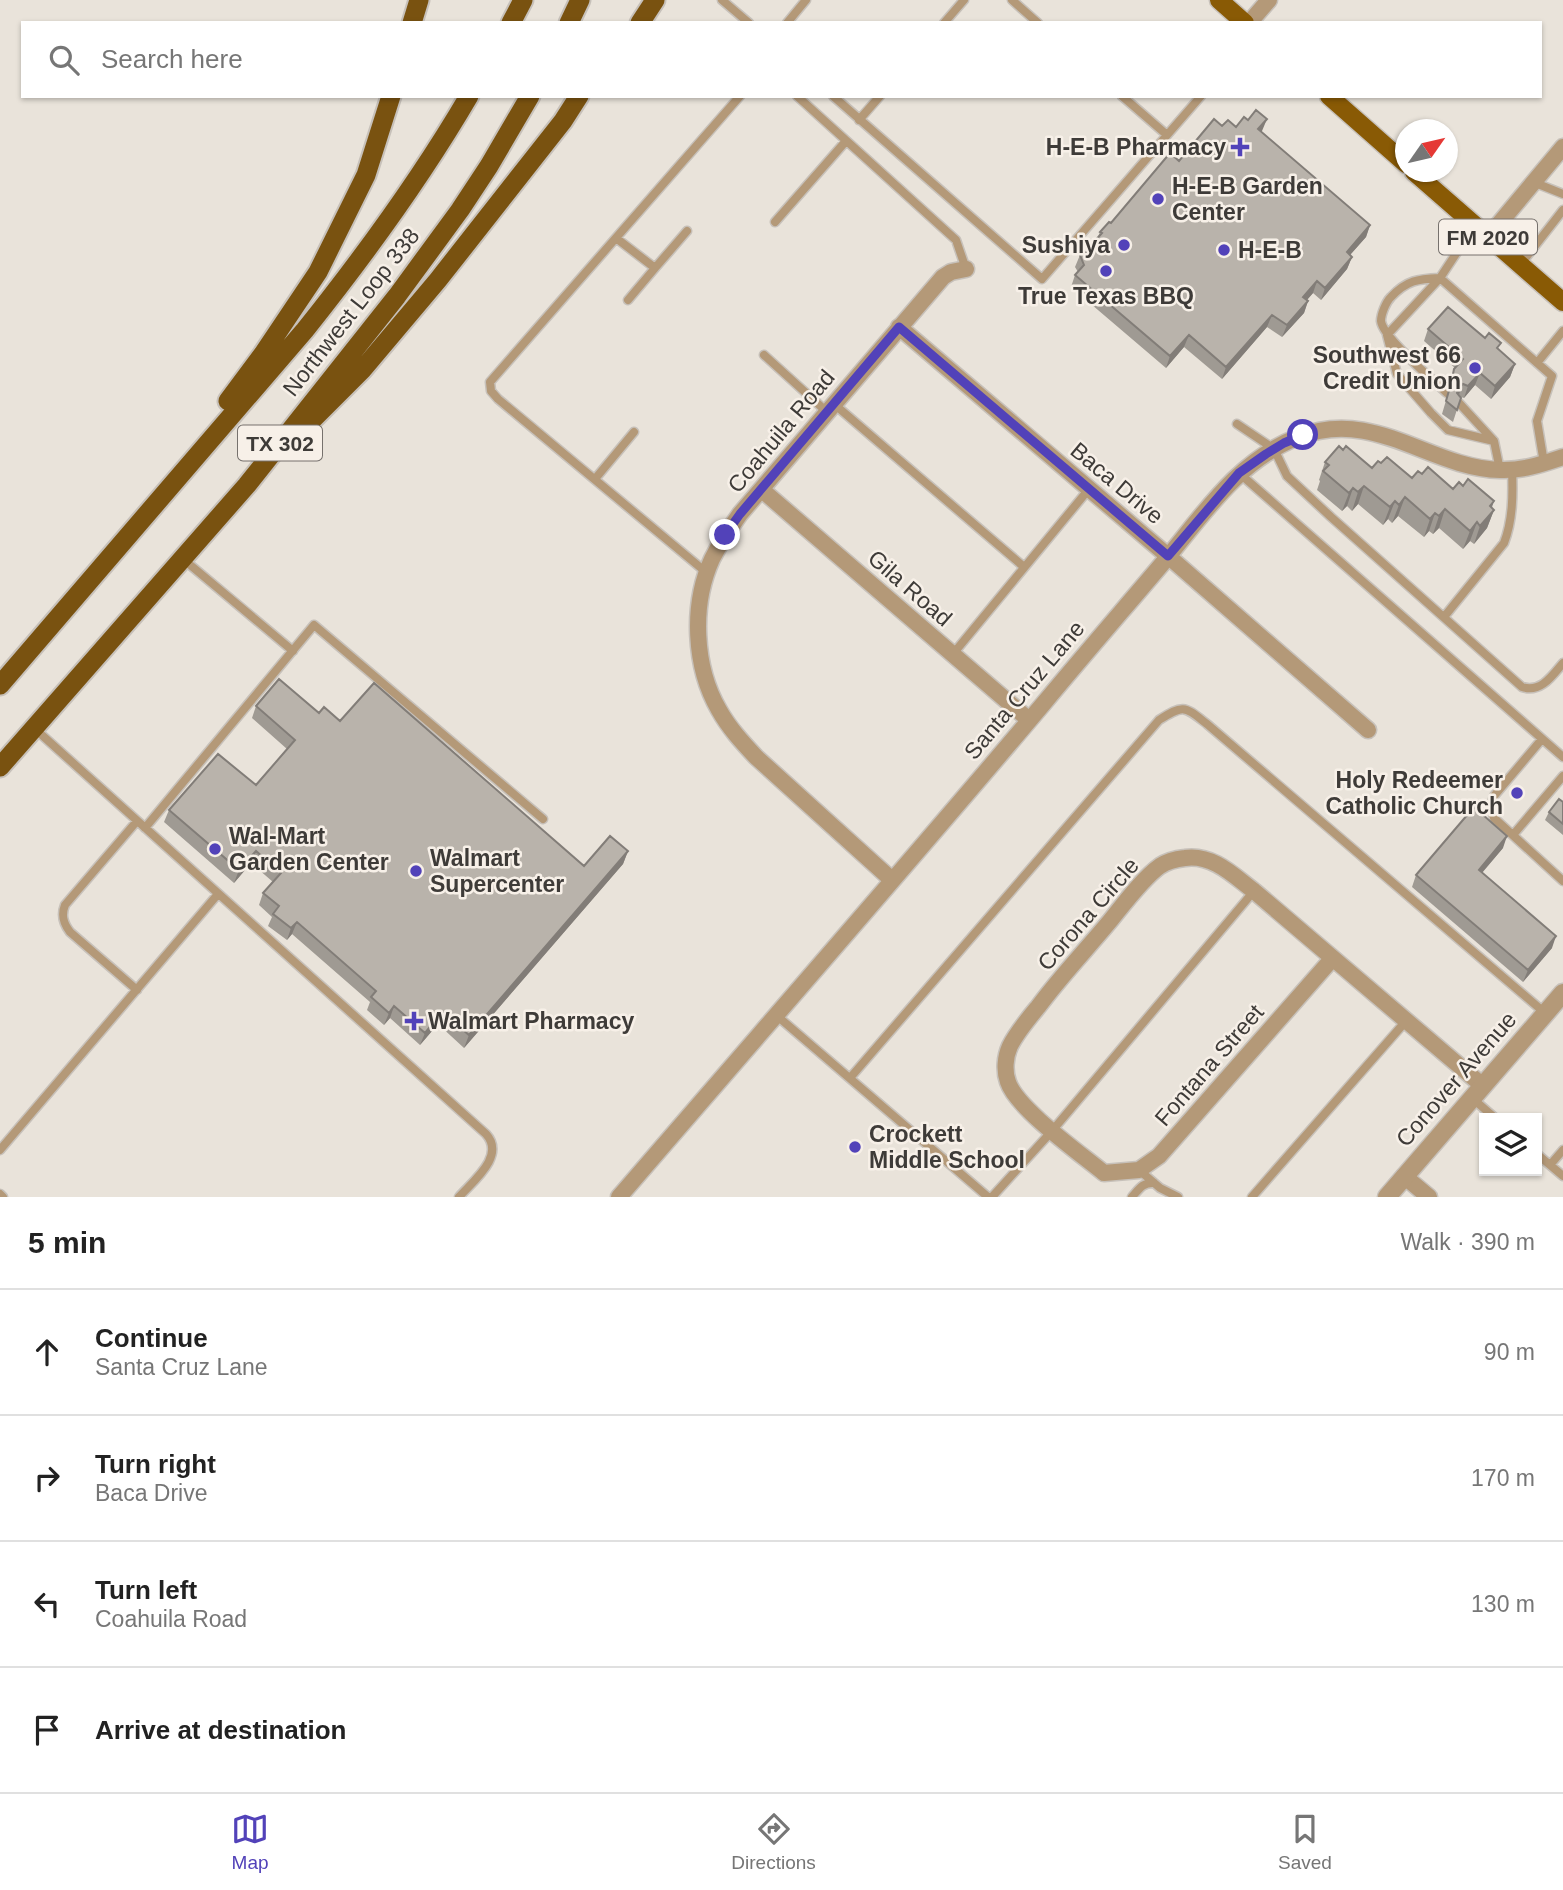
<!DOCTYPE html>
<meta charset="utf-8">
<style>
:root{--surface:#fff;--page:#f2f2f2;--text:#222;--muted:#767676;--line:#e0e0e0;--accent:#5242b9}
body{margin:0;font-family:Arial,sans-serif;background:var(--page);color:var(--text)}
.controls{position:absolute;right:21px;bottom:21px;display:grid;overflow:hidden;border-radius:0px;box-shadow:0 2px 5px #0004}
.controls button{width:63px;height:63px;display:grid;place-items:center;padding:0;border:0;border-bottom:2px solid var(--line);background:var(--surface);color:var(--text);font:35px sans-serif}
.compass{position:absolute;left:1395px;top:119px;width:63px;height:63px;border-radius:50%;background:var(--surface);box-shadow:0 2px 5px #0004;rotate:56deg}
.stop{position:absolute;width:21px;height:21px;margin:-16px;border:5px solid #5242b9;border-radius:50%;background:#fff}
.stop.end{background:#5242b9;border-color:#fff;box-shadow:0 2px 7px #0008}
.list{margin:0;padding:0;list-style:none}
h2{display:flex;justify-content:space-between;align-items:center;height:91px;margin:0;padding:0 28px;font-size:30px}
h2 small{font-size:23px;font-weight:400;color:var(--muted)}
.list li{display:grid;grid-template-columns:46px 1fr auto;gap:21px;align-items:center;box-sizing:border-box;height:126px;padding:0 28px;border-top:2px solid var(--line)}
.list b{display:block;font-size:26px;white-space:nowrap}
.list p{margin:0;font-size:23px;white-space:nowrap;color:var(--muted)}
.list em{font-size:23px;font-style:normal;color:var(--muted)}
.icon{flex:none;width:38px;height:38px;fill:none;stroke:currentColor;stroke-width:2;stroke-linecap:round;stroke-linejoin:round}
.map{position:relative;flex:none;width:1563px;height:1197px;overflow:hidden}
.search{position:absolute;background:var(--surface);box-shadow:0 2px 5px #0004;left:21px;right:21px;top:21px;height:77px;display:flex;align-items:center;gap:18px;box-sizing:border-box;padding:0 24px;border-radius:0px;color:var(--muted);font-size:26px}
.sheet{height:595px;background:var(--surface)}
nav{display:flex;justify-content:space-around;align-items:center;box-sizing:border-box;height:98px;border-top:2px solid var(--line);background:var(--surface);font-size:19px;color:var(--muted)}
nav a{display:grid;justify-items:center;gap:4px}
nav .on{color:var(--accent)}
.map>svg:first-child{display:block}
.lines{fill:none;stroke-linecap:round;stroke-linejoin:round}
.service-casing{stroke:#c7c1ba;stroke-width:11}
.minor-casing{stroke:#c7c1ba;stroke-width:19}
.tertiary-casing{stroke:#c7c1ba;stroke-width:21}
.primary-casing{stroke:#c7c1ba;stroke-width:21}
.trunk-casing{stroke:#c7c1ba;stroke-width:23}
.service{stroke:#b49978;stroke-width:8}
.minor{stroke:#b49978;stroke-width:16}
.tertiary{stroke:#b49978;stroke-width:18}
.primary{stroke:#895a05;stroke-width:18}
.trunk{stroke:#795210;stroke-width:19}
.wall{fill:#9f9a93}
.shaded-wall{fill:#827d78}
.building{fill:#b9b3ab;stroke:#827d78;stroke-width:2}
.route{stroke:#5242b9;stroke-width:9}
.poi-dot{fill:#5242b9;stroke:#f7f0e8;stroke-width:2.5}
.labels{text-anchor:middle;dominant-baseline:central;stroke-width:5;stroke-linejoin:round;paint-order:stroke}
.shield{fill:#f7f0e8;stroke:#76716d;stroke-width:2}
.shield-label{font-size:21px;font-weight:bold;fill:#3e3b38}
.poi-label{font-size:23px;font-weight:bold;fill:#3e3b38;stroke:#f7f0e8;text-anchor:start}
.street-label{font-size:23px;fill:#3e3b38;stroke:#f7f0e8}
</style>
<div class="map">
<svg width="1563" height="1197" viewBox="0 0 1563 1197">
<rect width="100%" height="100%" fill="#e9e3da"/>
<g class="lines">
<g class="service-casing">
<path id="service" d="M 722,0 L 749,23
M 1012,0 L 1038,23
M 787,23 L 806,0
M 944,23 L 964,0
M 797,96 L 956,240 L 966,269
M 833,96 L 1042,279 L 1201,96
M 1122,96 L 1167,135
M 859,120 L 880,96
M 1533,182 L 1563,194
M 775,222 L 846,141
M 616,238 L 655,268 L 687,231
M 1520,265 L 1563,210
M 628,300 L 655,268
M 764,355 L 827,412
M 1537,363 L 1563,331
M 1447,393 C 1433,380 1383,338 1381,321 C 1381,314 1386,302 1391,297 C 1407,280 1418,279 1440,278 L 1475,225
M 1459,403 L 1493,440
M 834,404 L 1024,567
M 1237,424 L 1274,449 L 1287,476 L 1331,517 L 1522,687 C 1541,693 1552,676 1563,663
M 1500,470 L 1494,441 L 1448,430 L 1431,413 L 1397,374 L 1387,335 L 1440,278 L 1552,376 L 1537,421 L 1544,463
M 1239,473 L 1563,757
M 595,479 L 634,432
M 183,559 L 293,651
M 707,573 L 498,399 L 491,391 L 490,382 L 740,96
M 1444,617 L 1504,543 C 1513,520 1513,494 1512,469
M 953,654 L 1089,489
M 34,728 L 486,1134 C 506,1156 473,1181 459,1197
M 1542,739 L 1494,796 L 1491,806 L 1494,818 L 1563,881
M 145,828 L 314,625 L 543,819
M 1513,835 L 1563,776
M 137,990 L 70,932 C 63,923 61,915 65,905 L 137,821
M 776,1015 L 988,1197
M 850,1078 L 1159,720 C 1184,704 1184,706 1207,724 L 1545,1013
M 1472,1098 L 1495,1118
M 0,1150 L 218,894
M 1537,1154 L 1563,1176
M 1550,1165 L 1563,1150
M 1139,1170 L 1160,1188 L 1178,1197
M 0,1194 L 3,1197
M 992,1197 L 1052,1131 L 1254,891
M 1132,1197 C 1139,1189 1143,1182 1154,1183
M 1252,1197 L 1406,1021"/>
</g>
<g class="minor-casing">
<path id="minor" d="M 1249,23 L 1269,0
M 1488,237 L 1563,147
M 899,327 L 1168,556 L 1368,730
M 762,490 L 1029,720
M 892,880 L 756,757 C 742,742 729,728 719,710 C 694,667 691,605 712,559 C 720,543 730,528 740,514 L 943,277 L 951,272 L 966,269
M 1332,959 L 1159,1156 L 1139,1170 L 1104,1173 C 1081,1154 1017,1109 1008,1082 C 1004,1071 1005,1057 1010,1046 C 1017,1032 1028,1019 1038,1007 C 1060,977 1086,950 1110,921 C 1123,905 1143,878 1160,866 C 1166,862 1176,859 1185,858 C 1213,854 1234,876 1254,891 L 1483,1086
M 1404,1176 L 1429,1197
M 619,1197 C 761,1032 904,869 1044,703 C 1083,656 1123,610 1162,564 C 1203,515 1237,461 1298,437 C 1375,407 1429,468 1500,470 C 1522,471 1542,464 1563,457"/>
</g>
<g class="tertiary-casing">
<path id="tertiary" d="M 1387,1197 L 1563,993"/>
</g>
<g class="primary-casing">
<path id="primary" d="M 1219,0 L 1245,23
M 1329,96 L 1406,164
M 1414,172 L 1563,302"/>
</g>
<g class="trunk-casing">
<path id="trunk" d="M 412,23 L 419,0
M 511,23 L 523,0
M 569,23 L 580,0
M 640,23 L 655,0
M 228,401 L 263,354 L 318,272 L 366,175 L 391,96
M 310,422 L 363,369 L 438,280 L 563,121 L 579,96
M 0,685 L 305,330 C 365,255 421,178 469,96
M 0,767 L 247,485 L 397,296 L 460,210 L 489,166 L 530,96"/>
</g>
<use href="#service" class="service"/>
<use href="#minor" class="minor"/>
<use href="#tertiary" class="tertiary"/>
<use href="#primary" class="primary"/>
<use href="#trunk" class="trunk"/>
</g>
<path class="wall" d="M 1222,126 L 1236,127 L 1262,132 L 1370,225 L 1366,237 L 1350,255 L 1352,257 L 1347,269 L 1321,300 L 1313,293 L 1307,300 L 1308,301 L 1304,313 L 1282,337 L 1267,327 L 1222,379 L 1184,347 L 1166,368 L 1071,287 L 1075,275 L 1078,272 L 1075,267 L 1080,255 L 1091,250 L 1093,243 L 1098,237 L 1100,232 L 1179,161 Z
M 1428,329 L 1498,350 L 1515,364 L 1510,377 L 1491,399 L 1475,385 L 1464,398 L 1461,397 L 1453,422 L 1442,414 L 1450,387 L 1449,386 L 1450,381 L 1455,368 L 1424,341 Z
M 1343,450 L 1372,468 L 1381,463 L 1412,478 L 1422,474 L 1492,508 L 1494,510 L 1487,528 L 1474,544 L 1470,541 L 1463,549 L 1439,528 L 1433,534 L 1429,531 L 1424,537 L 1398,516 L 1392,523 L 1388,519 L 1383,525 L 1358,504 L 1352,511 L 1347,506 L 1342,511 L 1317,490 L 1320,481 L 1319,480 L 1325,462 Z
M 256,706 L 319,713 L 340,721 L 584,866 L 628,851 L 623,864 L 464,1048 L 438,1024 L 420,1045 L 390,1018 L 384,1025 L 367,1010 L 370,1002 L 292,934 L 287,940 L 268,926 L 272,917 L 259,905 L 263,893 L 273,882 L 251,863 L 234,883 L 164,822 L 169,810 L 256,785 L 287,749 L 252,718 Z
M 1563,802 L 1563,835 L 1545,820 L 1549,812 Z
M 1503,848 L 1482,873 L 1552,948 L 1523,982 L 1412,887 L 1416,875 Z"/>
<path class="shaded-wall" d="M 1267,119 L 1262,131 L 1254,141 L 1258,129 Z
M 1370,225 L 1366,237 L 1342,264 L 1347,252 Z
M 1352,257 L 1347,269 L 1321,300 L 1325,288 Z
M 1317,281 L 1313,293 L 1299,309 L 1303,297 Z
M 1308,301 L 1304,313 L 1282,337 L 1287,325 Z
M 1272,315 L 1267,327 L 1222,379 L 1226,367 Z
M 1189,335 L 1184,347 L 1166,368 L 1170,356 Z
M 1515,364 L 1510,377 L 1491,399 L 1495,386 Z
M 1480,373 L 1475,385 L 1464,398 L 1468,386 Z
M 1463,384 L 1458,397 L 1453,400 L 1458,388 Z
M 1364,486 L 1358,504 L 1352,511 L 1358,492 Z
M 1353,488 L 1347,506 L 1342,511 L 1349,493 Z
M 1405,497 L 1398,516 L 1392,523 L 1399,505 Z
M 1395,501 L 1388,519 L 1383,525 L 1390,507 Z
M 1494,501 L 1489,516 L 1494,510 L 1487,528 L 1474,544 L 1480,526 L 1490,506 Z
M 1445,509 L 1439,528 L 1433,534 L 1439,516 Z
M 1435,513 L 1429,531 L 1424,537 L 1430,519 Z
M 1477,522 L 1470,541 L 1463,549 L 1470,531 Z
M 1507,836 L 1503,848 L 1474,882 L 1479,870 Z
M 256,851 L 251,863 L 234,883 L 239,870 Z
M 628,851 L 623,864 L 464,1048 L 469,1035 Z
M 297,922 L 292,934 L 287,940 L 291,928 Z
M 1556,936 L 1552,948 L 1523,982 L 1528,970 Z
M 394,1006 L 390,1018 L 384,1025 L 389,1013 Z
M 442,1012 L 438,1024 L 420,1045 L 425,1033 Z"/>
<path class="building" d="M 1256,110 L 1267,119 L 1258,129 L 1370,225 L 1347,252 L 1352,257 L 1325,288 L 1317,281 L 1303,297 L 1308,301 L 1287,325 L 1272,315 L 1226,367 L 1189,335 L 1170,356 L 1075,275 L 1084,265 L 1080,255 L 1098,247 L 1093,243 L 1102,233 L 1100,232 L 1109,222 L 1111,223 L 1170,153 L 1179,161 L 1214,119 L 1222,126 L 1228,120 L 1236,127 L 1244,117 L 1248,120 Z
M 1448,307 L 1485,338 L 1489,333 L 1501,343 L 1497,348 L 1515,364 L 1495,386 L 1480,373 L 1468,386 L 1463,384 L 1458,388 L 1457,393 L 1461,398 L 1457,410 L 1446,401 L 1450,387 L 1454,387 L 1458,383 L 1457,378 L 1453,374 L 1454,369 L 1463,359 L 1428,329 Z
M 1339,446 L 1343,450 L 1346,446 L 1372,468 L 1378,461 L 1381,463 L 1387,457 L 1412,478 L 1418,471 L 1422,474 L 1428,467 L 1453,489 L 1459,482 L 1463,486 L 1468,479 L 1494,501 L 1490,506 L 1494,510 L 1480,526 L 1477,522 L 1470,531 L 1445,509 L 1439,516 L 1435,513 L 1430,519 L 1405,497 L 1399,505 L 1395,501 L 1390,507 L 1364,486 L 1358,492 L 1353,488 L 1349,493 L 1323,471 L 1329,465 L 1325,462 Z
M 279,679 L 319,713 L 324,707 L 340,721 L 374,683 L 584,866 L 610,836 L 628,851 L 469,1035 L 442,1012 L 425,1033 L 394,1006 L 389,1013 L 371,997 L 376,991 L 297,922 L 291,928 L 273,914 L 279,906 L 263,893 L 281,873 L 256,851 L 239,870 L 169,810 L 218,754 L 256,785 L 295,740 L 256,706 Z
M 1559,799 L 1563,802 L 1563,824 L 1549,812 Z
M 1474,807 L 1507,836 L 1479,870 L 1556,936 L 1528,970 L 1416,875 Z"/>
<g class="lines">
<path class="route" d="M 725,535 L 740,514 L 899,327 L 1168,556 L 1239,473 L 1266,454 L 1284,443 L 1303,435"/>
</g>
<g class="poi-dot">
<path d="M1236.5 136.5h7v7h7v7h-7v7h-7v-7h-7v-7h7z"/>
<circle cx="1158" cy="199" r="7"/>
<circle cx="1124" cy="245" r="7"/>
<circle cx="1224" cy="250" r="7"/>
<circle cx="1106" cy="271" r="7"/>
<circle cx="1475" cy="368" r="7"/>
<circle cx="1517" cy="793" r="7"/>
<circle cx="215" cy="849" r="7"/>
<circle cx="416" cy="871" r="7"/>
<path d="M410.5 1010.5h7v7h7v7h-7v7h-7v-7h-7v-7h7z"/>
<circle cx="855" cy="1147" r="7"/>
</g>
<g class="labels">
<g class="shield">
<rect x="1439" y="219.5" width="98" height="35" rx="5"/>
<rect x="238" y="425.5" width="84" height="35" rx="5"/>
</g>
<g class="shield-label">
<text x="1488" y="237">FM 2020</text>
<text x="280" y="443">TX 302</text>
</g>
<g class="poi-label">
<text x="1226" y="147" text-anchor="end">H-E-B Pharmacy</text>
<text x="1172" y="186">H-E-B Garden<tspan x="1172" dy="26">Center</tspan></text>
<text x="1110" y="245" text-anchor="end">Sushiya</text>
<text x="1238" y="250">H-E-B</text>
<text x="1106" y="296" text-anchor="middle">True Texas BBQ</text>
<text x="1461" y="355" text-anchor="end">Southwest 66<tspan x="1461" dy="26">Credit Union</tspan></text>
<text x="1503" y="780" text-anchor="end">Holy Redeemer<tspan x="1503" dy="26">Catholic Church</tspan></text>
<text x="229" y="836">Wal-Mart<tspan x="229" dy="26">Garden Center</tspan></text>
<text x="430" y="858">Walmart<tspan x="430" dy="26">Supercenter</tspan></text>
<text x="428" y="1021">Walmart Pharmacy</text>
<text x="869" y="1134">Crockett<tspan x="869" dy="26">Middle School</tspan></text>
</g>
<g class="street-label">
<text transform="translate(351 312) rotate(-52)">Northwest Loop 338</text>
<text transform="translate(781 431) rotate(-50)">Coahuila Road</text>
<text transform="translate(1117 483) rotate(40)">Baca Drive</text>
<text transform="translate(910 588) rotate(41)">Gila Road</text>
<text transform="translate(1024 690) rotate(-50)">Santa Cruz Lane</text>
<text transform="translate(1088 914) rotate(-49)">Corona Circle</text>
<text transform="translate(1209 1065) rotate(-49)">Fontana Street</text>
<text transform="translate(1456 1079) rotate(-49)">Conover Avenue</text>
</g>
</g>
</svg>
<div class="controls">
<button><svg class="icon" aria-label="layers" viewBox="0 0 24 24"><path d="M12 4l9 5-9 5-9-5zM3 14l9 5 9-5"/></svg></button>
</div>
<svg class="compass" viewBox="-18 -18 36 36"><path d="M0-13l5 13h-10z" fill="#e53935"/><path d="M0 13l5-13h-10z" fill="#767676"/></svg>
<div class="stop" style="left:1303px;top:435px"></div>
<div class="stop end" style="left:725px;top:535px"></div>
<div class="search"><svg class="icon" aria-label="search" viewBox="0 0 24 24"><circle cx="10" cy="10" r="6"/><path d="M15 15l6 6"/></svg>Search here</div>
</div>
<section class="sheet">
<h2>5 min<small>Walk · 390 m</small></h2>
<ul class="list">
<li><svg class="icon" aria-label="ahead" viewBox="0 0 24 24"><path d="M12 20V5M6 11l6-6 6 6"/></svg><div><b>Continue</b><p>Santa Cruz Lane</p></div><em>90 m</em></li>
<li><svg class="icon" aria-label="right" viewBox="0 0 24 24"><path d="M7 20v-9h11M14 6l5 5-5 5"/></svg><div><b>Turn right</b><p>Baca Drive</p></div><em>170 m</em></li>
<li><svg class="icon" aria-label="left" viewBox="0 0 24 24"><path d="M17 20v-9H6M10 6l-5 5 5 5"/></svg><div><b>Turn left</b><p>Coahuila Road</p></div><em>130 m</em></li>
<li><svg class="icon" aria-label="arrive" viewBox="0 0 24 24"><path d="M6 21V4h12l-3 4 3 4H6"/></svg><div><b>Arrive at destination</b></div></li>
</ul>
</section>
<nav>
<a class="on"><svg class="icon" aria-label="map" viewBox="0 0 24 24"><path d="M3 6l6-2 6 2 6-2v14l-6 2-6-2-6 2zM9 4v14M15 6v14"/></svg>Map</a>
<a><svg class="icon" aria-label="directions" viewBox="0 0 24 24"><path d="M12 3l9 9-9 9-9-9zM9 14v-3h6M13 9l2 2-2 2"/></svg>Directions</a>
<a><svg class="icon" aria-label="saved" viewBox="0 0 24 24"><path d="M7 4h10v16l-5-4-5 4z"/></svg>Saved</a>
</nav>
